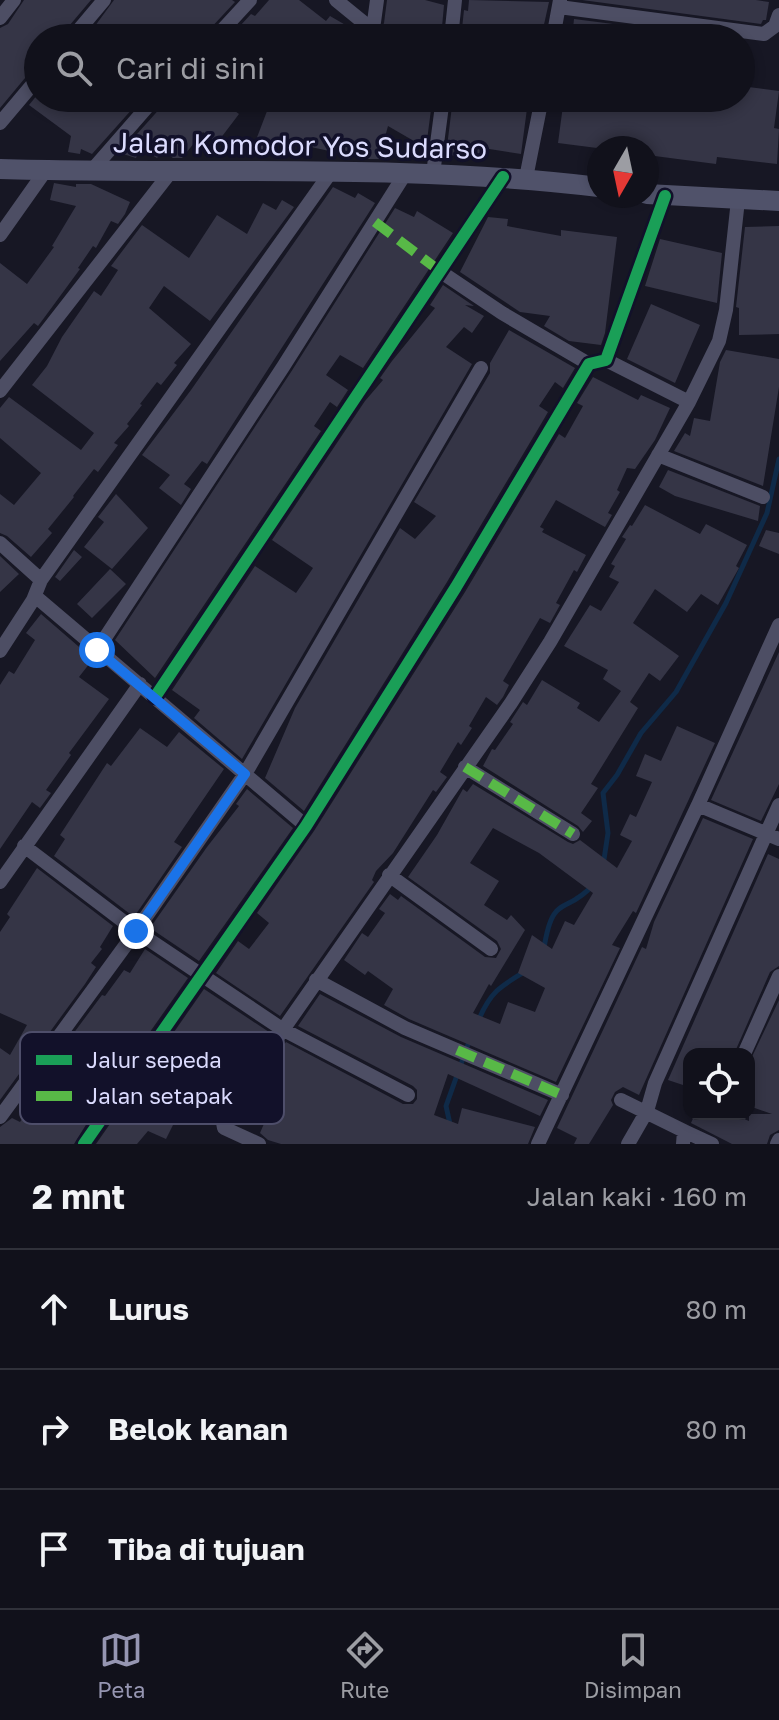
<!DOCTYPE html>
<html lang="id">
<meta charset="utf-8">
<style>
:root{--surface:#11111b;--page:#1e1f28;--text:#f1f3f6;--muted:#9c9da3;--line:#30313a;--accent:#9696b2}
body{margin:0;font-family:"Golos Text",sans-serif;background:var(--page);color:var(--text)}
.controls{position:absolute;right:24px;bottom:24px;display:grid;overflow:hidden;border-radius:16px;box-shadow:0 4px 12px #0003}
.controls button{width:72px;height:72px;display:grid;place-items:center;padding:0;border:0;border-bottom:2px solid var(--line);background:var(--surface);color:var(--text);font:40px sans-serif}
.compass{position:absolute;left:587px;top:136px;width:72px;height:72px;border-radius:50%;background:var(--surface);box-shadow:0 4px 12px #0003;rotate:189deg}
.stop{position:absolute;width:24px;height:24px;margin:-18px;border:6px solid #1a73e8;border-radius:50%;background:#fff}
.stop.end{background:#1a73e8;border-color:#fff;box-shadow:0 2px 8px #0008}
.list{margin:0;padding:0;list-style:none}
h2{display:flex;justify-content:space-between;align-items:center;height:104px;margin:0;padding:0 32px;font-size:34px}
h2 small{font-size:26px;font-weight:400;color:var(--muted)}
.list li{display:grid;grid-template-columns:52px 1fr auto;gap:24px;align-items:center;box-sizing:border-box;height:120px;padding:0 32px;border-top:2px solid var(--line)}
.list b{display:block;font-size:30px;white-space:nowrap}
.list em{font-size:26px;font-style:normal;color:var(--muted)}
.icon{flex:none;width:44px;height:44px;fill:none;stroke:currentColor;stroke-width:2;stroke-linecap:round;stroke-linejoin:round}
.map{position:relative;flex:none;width:779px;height:1144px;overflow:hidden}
.search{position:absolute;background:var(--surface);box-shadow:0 4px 12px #0003;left:24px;right:24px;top:24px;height:88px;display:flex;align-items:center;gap:20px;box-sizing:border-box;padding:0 28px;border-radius:44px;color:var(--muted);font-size:30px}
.sheet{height:464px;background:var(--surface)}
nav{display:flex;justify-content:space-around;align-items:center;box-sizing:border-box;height:112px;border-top:2px solid var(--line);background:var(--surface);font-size:22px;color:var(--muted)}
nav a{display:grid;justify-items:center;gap:4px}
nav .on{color:var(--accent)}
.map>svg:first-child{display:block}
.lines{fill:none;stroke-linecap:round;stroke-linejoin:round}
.stream{stroke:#0f2a48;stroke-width:5}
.building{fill:#353546;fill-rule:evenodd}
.street{stroke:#4d4e64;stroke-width:14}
.secondary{stroke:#50526a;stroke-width:20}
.quiet{stroke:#58b947;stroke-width:10;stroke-dasharray:20 10;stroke-linecap:butt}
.cycleway-casing{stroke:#12112a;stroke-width:17}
.cycleway{stroke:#1a9f57;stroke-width:12}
.route{stroke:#1a73e8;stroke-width:10}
.labels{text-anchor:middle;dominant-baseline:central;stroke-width:7;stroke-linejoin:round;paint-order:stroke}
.street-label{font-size:28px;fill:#dbdbfe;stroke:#12112a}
.key{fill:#12112a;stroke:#4e4e6a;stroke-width:2}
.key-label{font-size:22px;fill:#dbdbfe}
</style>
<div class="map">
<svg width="779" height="1144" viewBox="0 0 779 1144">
<rect width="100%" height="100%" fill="#171724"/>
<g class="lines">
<path class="stream" d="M 603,866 L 608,833 L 603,793 L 617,775 L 641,733 L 676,692 L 726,603 L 767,513 L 779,459
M 544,948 C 553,892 565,916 593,885
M 479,1019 C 491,991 501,986 526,971
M 450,1124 L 446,1106 L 470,1039"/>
</g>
<path class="building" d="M 24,0 L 91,0 L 64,32 L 62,38 L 38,38 L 38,68 L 30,72 L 0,108 L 0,28 L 8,24 Z
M 114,0 L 232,0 L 235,2 L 208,31 L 205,38 L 110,38 L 95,26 Z
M 269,0 L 299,0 L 326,21 L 330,16 L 368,38 L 300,38 L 292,33 L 288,38 L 229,38 L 251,14 L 255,16 Z
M 387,0 L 425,0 L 444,5 L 441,38 L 377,38 L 384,23 Z
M 469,0 L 549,2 L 541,38 L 461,38 L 464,10 L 468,11 Z
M 582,0 L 756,0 L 769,2 L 766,20 L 763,20 L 761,24 Z
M 574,19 L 676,32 L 675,38 L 572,38 Z
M 741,86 L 779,91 L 774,128 L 779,129 L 777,164 L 717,157 L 716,164 L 647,155 L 647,148 L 597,148 L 558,143 L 564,98 L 741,98 Z
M 38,94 L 38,98 L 142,98 L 92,154 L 81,149 L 80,154 L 68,152 L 71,136 L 29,105 Z
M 165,98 L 217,98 L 239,114 L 217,143 L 203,132 L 182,158 L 173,158 L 163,151 L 157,158 L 140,148 L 136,158 L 120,153 L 163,105 Z
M 272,98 L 280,98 L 297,105 L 299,98 L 377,98 L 376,101 L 410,109 L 413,98 L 432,102 L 426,148 L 388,126 L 379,159 L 366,159 L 311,147 L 310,150 L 290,144 L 288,148 L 277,144 L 274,155 L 253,148 Z
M 453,98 L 528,101 L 521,154 L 483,148 L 482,158 L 446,155 Z
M 54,183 L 76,187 L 76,184 L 91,184 L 130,202 L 125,214 L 118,224 L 111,221 L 96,248 L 93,246 L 78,268 L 80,269 L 44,318 L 38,326 L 34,323 L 0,361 L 0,263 L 27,284 L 54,247 L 52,246 L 76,206 L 50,200 Z
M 333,187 L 355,198 L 358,193 L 375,203 L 207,464 L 202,461 L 184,484 L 191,489 L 181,505 L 159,488 L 170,475 L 142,455 L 191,390 Z
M 282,200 L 294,207 L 210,321 L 164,286 L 149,308 L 191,344 L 174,363 L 177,365 L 161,385 L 157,382 L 140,404 L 142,405 L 127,424 L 129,426 L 114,443 L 118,445 L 98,472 L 94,469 L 73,496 L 74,497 L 48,529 L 52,533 L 31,557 L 7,536 L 0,533 L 0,494 L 14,505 L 41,473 L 0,438 L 0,408 L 9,397 L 81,450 L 94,433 L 32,385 L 47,366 L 62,337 L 94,291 L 101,296 L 118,270 L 111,266 L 142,225 L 189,258 L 217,215 L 247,234 L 263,203 L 276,210 Z
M 395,208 L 414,217 L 417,211 L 453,233 L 363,368 L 340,355 L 326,375 L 348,390 L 337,407 L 330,402 L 314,426 L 321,431 L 155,678 L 115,640 L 291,372 Z
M 488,217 L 508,219 L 507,226 L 561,236 L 561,230 L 617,237 L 605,333 L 601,345 L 569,341 L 544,326 L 550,316 L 520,312 L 460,272 Z
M 779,226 L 779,334 L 739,335 L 739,308 L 736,307 L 745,227 Z
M 660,239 L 722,253 L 717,303 L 645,286 Z
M 443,285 L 474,306 L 465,305 L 484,316 L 472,333 L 464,327 L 446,347 L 472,364 L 242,759 L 194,718 L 200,710 L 172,690 L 255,566 L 296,593 L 305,580 L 313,568 L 272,540 L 365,401 L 383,380 L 380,378 L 392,361 L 435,308 L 430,305 Z
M 651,304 L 700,325 L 675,383 L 627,359 Z
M 509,330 L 575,368 L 563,388 L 555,382 L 539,406 L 548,412 L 541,424 L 447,582 L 304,811 L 265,778 L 295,708 L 400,528 L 415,539 L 436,516 L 414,502 L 490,373 L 490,363 Z
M 726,350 L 779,359 L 779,387 L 763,486 L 674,451 L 685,433 L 690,436 L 694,418 L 710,421 L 720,362 Z
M 593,377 L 638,400 L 641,395 L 670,408 L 655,440 L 635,469 L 627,468 L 617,490 L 620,492 L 608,513 L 612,515 L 605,527 L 556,500 L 540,527 L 544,529 L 542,532 L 586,555 L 577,572 L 574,570 L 556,603 L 560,605 L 550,623 L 540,618 L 503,681 L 509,685 L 503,697 L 497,705 L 486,697 L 469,726 L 472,728 L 461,745 L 458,742 L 440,772 L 447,777 L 436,792 L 433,790 L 393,853 L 376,871 L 372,880 L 374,882 L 280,1016 L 216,973 L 238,941 L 249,949 L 269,923 L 257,913 L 314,831 L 465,592 L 559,434 L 565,438 L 583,406 L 577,403 Z
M 668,470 L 760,506 L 758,521 L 675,496 L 659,487 Z
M 116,494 L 148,528 L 112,569 L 84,547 L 104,522 L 98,517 Z
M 645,505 L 700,534 L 706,524 L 747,545 L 736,566 L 739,568 L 718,605 L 701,594 L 687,612 L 655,589 L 633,623 L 679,656 L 660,681 L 649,673 L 630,702 L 638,708 L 591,784 L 598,788 L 581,813 L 592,821 L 583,832 L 578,826 L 483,766 L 492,749 L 495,750 L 513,724 L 510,722 L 523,702 L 527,705 L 542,680 L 580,703 L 577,708 L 599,722 L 621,691 L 603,679 L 608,670 L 564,646 L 590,605 L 601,611 L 619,582 L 609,577 L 615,566 L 611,564 L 626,539 L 622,537 L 630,525 L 632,526 Z
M 766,530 L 779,533 L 779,554 L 759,546 Z
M 74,550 L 82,557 L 60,581 L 55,577 Z
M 0,556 L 19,574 L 0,592 Z
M 110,569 L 126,584 L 92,618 L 77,604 Z
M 41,614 L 93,659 L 79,677 L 109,699 L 69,753 L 71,755 L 46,790 L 51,793 L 40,808 L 32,802 L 0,849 L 0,685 L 9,671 L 14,674 L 35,640 L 26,633 Z
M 779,652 L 779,784 L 761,821 L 711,800 Z
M 677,726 L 715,743 L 636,913 L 633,911 L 612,945 L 620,948 L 556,1082 L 409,1019 L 384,1005 L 393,989 L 368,971 L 365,975 L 344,960 L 362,933 L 368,937 L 385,913 L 379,909 L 390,894 L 398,900 L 401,896 L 485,957 L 496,958 L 501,949 L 497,941 L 408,877 L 437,835 L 463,789 L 467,792 L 473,784 L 568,842 L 573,844 L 580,840 L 617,868 L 632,841 L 620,835 L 630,814 L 636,817 L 652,782 L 636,776 L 645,754 L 661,761 ZM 493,828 L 539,853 L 593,893 L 574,925 L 565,921 L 552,949 L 532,935 L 518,973 L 545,988 L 535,1012 L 508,1002 L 500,1024 L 473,1013 L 489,984 L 491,986 L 525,930 L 511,915 L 507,920 L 484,905 L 499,881 L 470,863 Z
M 140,728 L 167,747 L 179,732 L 224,769 L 174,842 L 182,847 L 134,917 L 54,856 L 65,839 L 60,835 L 107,763 L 111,766 Z
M 247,789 L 293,828 L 199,961 L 150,928 L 207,847 L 239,806 L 236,804 Z
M 703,818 L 753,839 L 639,1095 L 623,1087 L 615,1092 L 611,1100 L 613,1105 L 589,1144 L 574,1144 L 577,1138 L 557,1128 L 642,947 L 646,949 L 654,922 Z
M 768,854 L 779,859 L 779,966 L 770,972 L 734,1054 L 689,1054 L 689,1087 L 668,1080 Z
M 37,868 L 113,926 L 100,947 L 102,949 L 91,963 L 96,967 L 85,984 L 0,1100 L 0,1048 L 10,1055 L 27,1025 L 0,1013 L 0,932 L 10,917 L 7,914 Z
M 145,949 L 188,978 L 116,1080 L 100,1070 L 82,1097 L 97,1107 L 74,1144 L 0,1144 L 0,1127 L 12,1118 L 20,1122 L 75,1041 L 70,1038 L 102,995 L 105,996 L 124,970 L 130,973 Z
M 204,989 L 269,1032 L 217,1106 L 184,1085 L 163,1110 L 177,1117 L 166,1139 L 148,1131 L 137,1144 L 96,1144 Z
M 320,994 L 401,1037 L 548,1100 L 540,1116 L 448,1074 L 434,1115 L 458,1124 L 462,1108 L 535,1127 L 528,1144 L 281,1144 L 268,1140 L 260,1133 L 266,1119 L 242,1106 L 286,1042 L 403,1104 L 413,1104 L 417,1099 L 417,1090 L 413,1086 L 298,1026 Z
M 779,1000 L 779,1130 L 770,1135 L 767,1144 L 732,1144 L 691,1123 L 695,1114 L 732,1114 L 749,1121 L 749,1114 L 772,1114 L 749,1106 L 749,1063 Z"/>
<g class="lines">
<path class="street" d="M 336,0 L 369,27 L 374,22 L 377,0
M 559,7 L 764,34 L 775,26 L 779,15
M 0,18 L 14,0
M 72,38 L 104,0
M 215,38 L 250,0
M 451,38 L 455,0
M 553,38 L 560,0
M 0,123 L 38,78
M 93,169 L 155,98
M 433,174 L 443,98
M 526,178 L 542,98
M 0,235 L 46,170
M 441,272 L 502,313 L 589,364
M 606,360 L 689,402
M 0,391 L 173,169
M 658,455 L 763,497
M 0,543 L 41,580
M 35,596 L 306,826
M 97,650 L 283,367 L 405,174
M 0,651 L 33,600 L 41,580 L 331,172
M 155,697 L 503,177
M 465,767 L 573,834
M 698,805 L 779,625
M 24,846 L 136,931 L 282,1029 L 408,1095
M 389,875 L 491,949
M 0,882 L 140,684
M 316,980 L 405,1028 L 562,1095
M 744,1054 L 779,976
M 621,1100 L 684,1131 L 683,1144
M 0,1117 L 136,931 L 245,774 L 481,368
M 684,1131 L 712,1144
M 84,1144 L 306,826 L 456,587 L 589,364 L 606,360 L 665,196
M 259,1144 L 224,1128 L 222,1117 L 511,703 L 550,642 L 689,402 L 719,341 L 726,310 L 738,200
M 538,1144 L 698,805 L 779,839
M 628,1144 L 647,1111 L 655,1083 L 779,805
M 777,1144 L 779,1140"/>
<path class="secondary" d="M 0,169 C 200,175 400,163 599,187
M 647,194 L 779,201"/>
<path class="quiet" d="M 375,222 L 441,272
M 465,767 L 573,834
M 457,1050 L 562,1095"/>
<g class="cycleway-casing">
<path id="cycleway" d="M 155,697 L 503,177
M 84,1144 L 306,826 L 456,587 L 589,364 L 606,360 L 665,196"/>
</g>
<use href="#cycleway" class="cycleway"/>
</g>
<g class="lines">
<path class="route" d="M 97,650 L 245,774 L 136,931"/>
</g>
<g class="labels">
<g class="street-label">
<text transform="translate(300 145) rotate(1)">Jalan Komodor Yos Sudarso</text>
</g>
</g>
<rect x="20" y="1032" width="264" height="92" rx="12" class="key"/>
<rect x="36" y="1055" width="36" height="10" fill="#1a9f57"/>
<rect x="36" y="1091" width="36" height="10" fill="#58b947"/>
<g class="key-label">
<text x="86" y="1068">Jalur sepeda</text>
<text x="86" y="1104">Jalan setapak</text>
</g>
</svg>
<div class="controls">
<button><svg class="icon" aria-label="locate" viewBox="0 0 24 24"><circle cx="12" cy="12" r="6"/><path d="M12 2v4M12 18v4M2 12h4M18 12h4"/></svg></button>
</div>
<svg class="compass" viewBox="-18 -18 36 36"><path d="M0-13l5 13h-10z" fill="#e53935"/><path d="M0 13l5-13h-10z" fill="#9c9da3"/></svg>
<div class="stop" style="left:97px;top:650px"></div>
<div class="stop end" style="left:136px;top:931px"></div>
<div class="search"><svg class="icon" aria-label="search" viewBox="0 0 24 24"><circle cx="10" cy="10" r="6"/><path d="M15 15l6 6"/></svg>Cari di sini</div>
</div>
<section class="sheet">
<h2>2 mnt<small>Jalan kaki · 160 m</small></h2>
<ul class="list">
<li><svg class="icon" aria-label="ahead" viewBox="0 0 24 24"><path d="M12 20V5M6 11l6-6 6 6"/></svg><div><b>Lurus</b></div><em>80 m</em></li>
<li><svg class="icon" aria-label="right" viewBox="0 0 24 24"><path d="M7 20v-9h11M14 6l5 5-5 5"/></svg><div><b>Belok kanan</b></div><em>80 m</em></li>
<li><svg class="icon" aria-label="arrive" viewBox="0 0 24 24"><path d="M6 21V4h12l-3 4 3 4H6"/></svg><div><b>Tiba di tujuan</b></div></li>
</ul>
</section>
<nav>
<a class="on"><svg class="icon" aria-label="map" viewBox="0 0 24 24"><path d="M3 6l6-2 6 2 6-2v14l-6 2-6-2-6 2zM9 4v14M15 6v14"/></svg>Peta</a>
<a><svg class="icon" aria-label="directions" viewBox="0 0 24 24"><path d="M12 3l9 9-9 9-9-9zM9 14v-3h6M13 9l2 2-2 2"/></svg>Rute</a>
<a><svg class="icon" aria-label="saved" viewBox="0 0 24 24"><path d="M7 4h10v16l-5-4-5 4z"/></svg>Disimpan</a>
</nav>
